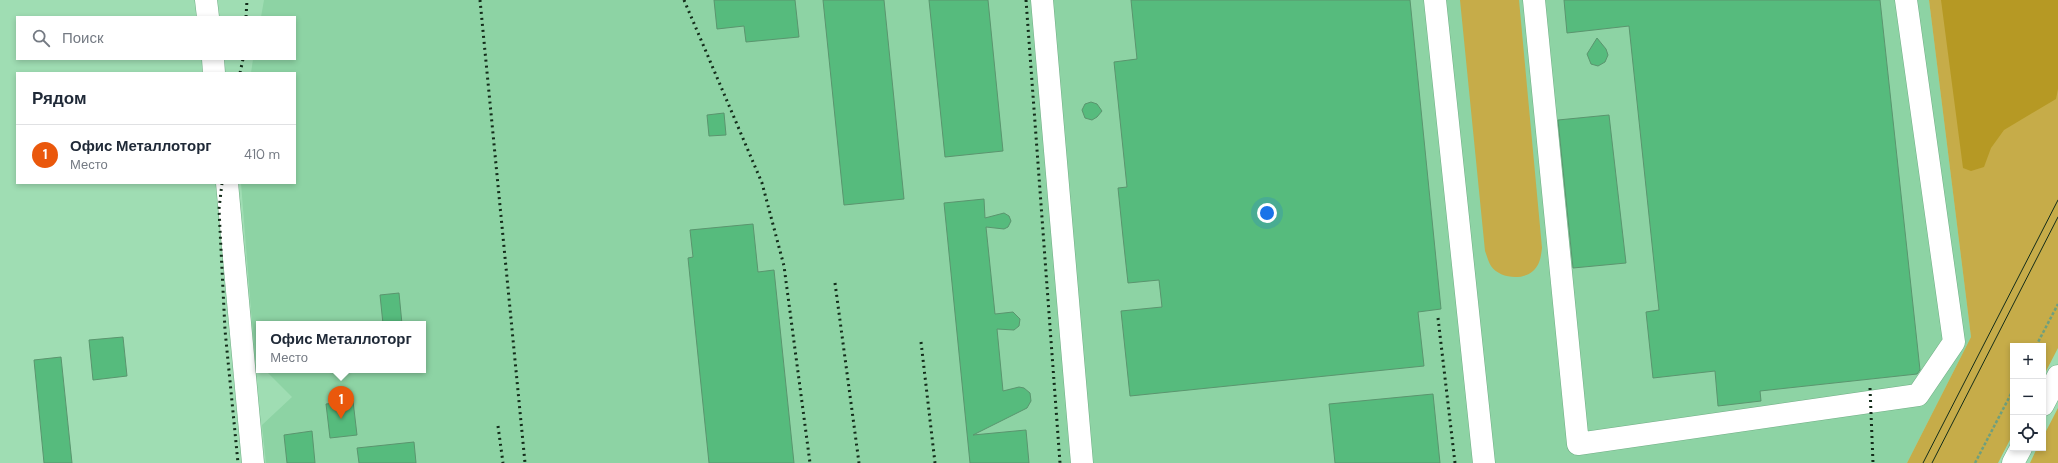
<!DOCTYPE html>
<html lang="ru">
<meta charset="utf-8">
<style>
:root{--surface:#fff;--page:#f6f6f7;--text:#1f2937;--muted:#747a83;--line:#e0e1e3;--accent:#ea580c}
body{margin:0;font-family:"DM Sans",sans-serif;background:var(--page);color:var(--text)}
.controls{position:absolute;right:12px;bottom:12px;display:grid;overflow:hidden;border-radius:0px;box-shadow:0 2px 6px #0003}
.controls button{width:36px;height:36px;display:grid;place-items:center;padding:0;border:0;border-bottom:1px solid var(--line);background:var(--surface);color:var(--text);font:20px sans-serif}
.you{position:absolute;left:1267px;top:213px;width:14px;height:14px;margin:-10px;border:3px solid #fff;border-radius:50%;background:#1a73e8;box-shadow:0 0 0 6px #1a73e833}
.badge{display:grid;place-items:center;width:26px;height:26px;border-radius:50%;background:var(--accent);color:#fff;font-size:13px;font-weight:700}
.pin{position:absolute;translate:-50% -33px;filter:drop-shadow(0 1px 2px #0008)}
.pin::after{content:'';position:absolute;top:21px;width:14px;height:12px;background:inherit;clip-path:polygon(0 0,100% 0,50% 100%)}
.popup{position:absolute;left:256px;top:321px;width:170px;height:52px;box-sizing:border-box;display:grid;place-content:center;border-radius:0px;background:var(--surface);filter:drop-shadow(0 1px 3px #0005);font-size:13px;white-space:nowrap;color:var(--muted)}
.popup b{font-size:15px;color:var(--text)}
.popup::after{content:'';position:absolute;left:50%;top:100%;margin-left:-8px;border:8px solid transparent;border-top-color:var(--surface)}
.list{margin:0;padding:0;list-style:none}
h2{display:flex;justify-content:space-between;align-items:center;height:52px;margin:0;padding:0 16px;font-size:17px}
h2 small{font-size:13px;font-weight:400;color:var(--muted)}
.list li{display:grid;grid-template-columns:26px 1fr auto;gap:12px;align-items:center;box-sizing:border-box;height:60px;padding:0 16px;border-top:1px solid var(--line)}
.list b{display:block;font-size:15px;white-space:nowrap}
.list p{margin:0;font-size:13px;white-space:nowrap;color:var(--muted)}
.list em{font-size:13px;font-style:normal;color:var(--muted)}
.icon{flex:none;width:22px;height:22px;fill:none;stroke:currentColor;stroke-width:2;stroke-linecap:round;stroke-linejoin:round}
.map{position:relative;flex:none;width:2058px;height:463px;overflow:hidden}
.search{position:absolute;background:var(--surface);box-shadow:0 2px 6px #0003;left:16px;top:16px;width:280px;height:44px;display:flex;align-items:center;gap:10px;box-sizing:border-box;padding:0 14px;border-radius:0px;color:var(--muted);font-size:15px}
.panel{position:absolute;background:var(--surface);box-shadow:0 2px 6px #0003;left:16px;top:72px;width:280px;height:112px;border-radius:0px}
.map>svg:first-child{display:block}
.built{fill:#8dd3a4}
.green{fill:#c6ac49}
.forest{fill:#b69924}
.building{fill:#56bb7d;stroke:#5a956e}
.lines{fill:none;stroke-linecap:round;stroke-linejoin:round}
.minor-casing{stroke:#71ad85;stroke-width:23}
.major-casing{stroke:#71ad85;stroke-width:23}
.path{stroke:#6e9f7e;stroke-width:2.5;stroke-dasharray:3 2;stroke-linecap:butt}
.minor{stroke:#fff;stroke-width:22}
.major{stroke:#fff;stroke-width:22}
.tram{stroke:#132c1a;stroke-width:1}
.rail{stroke:#132c1a;stroke-width:3;stroke-dasharray:2 4;stroke-linecap:butt}
</style>
<div class="map">
<svg width="2058" height="463" viewBox="0 0 2058 463">
<rect width="100%" height="100%" fill="#9fddb3"/>
<path class="built" d="M 264,0 L 1929,0 L 1971,337 L 1907,463 L 266,463 L 262,425 L 292,397 L 265,370 L 423,370 L 423,324 L 259,324 L 259,364 L 255,360 L 241,183 L 295,183 L 295,73 L 251,73 L 253,59 L 295,59 L 295,17 L 261,17 Z"/>
<path class="green" d="M 1460,0 L 1519,0 L 1542,248 C 1541,256 1540,265 1533,271 C 1522,281 1499,278 1491,266 C 1488,261 1487,256 1485,251 Z
M 1929,0 L 2058,0 L 2058,348 L 2043,377 L 2043,346 L 2013,346 L 2013,434 L 1998,463 L 1907,463 L 1971,337 Z
M 2058,408 L 2058,463 L 2030,463 L 2037,448 L 2043,448 L 2043,437 Z"/>
<path class="forest" d="M 1941,0 L 2058,0 L 2058,89 L 2056,99 L 2004,130 L 1991,148 L 1984,167 L 1971,171 L 1963,168 Z"/>
<path class="building" d="M 714,0 L 795,0 L 799,37 L 746,42 L 744,26 L 717,29 Z
M 823,0 L 884,0 L 904,199 L 844,205 Z
M 929,0 L 988,0 L 1003,151 L 945,157 Z
M 1131,0 L 1410,0 L 1441,309 L 1418,312 L 1424,366 L 1130,396 L 1121,311 L 1162,307 L 1159,280 L 1128,283 L 1123,237 L 1118,188 L 1127,187 L 1114,62 L 1137,59 Z
M 1564,0 L 1880,0 L 1920,370 L 1917,374 L 1760,391 L 1761,401 L 1718,406 L 1715,371 L 1653,378 L 1646,312 L 1659,310 L 1629,26 L 1567,33 Z
M 1597,38 L 1606,49 L 1608,55 L 1605,62 L 1598,66 L 1591,64 L 1587,54 Z
M 1091,102 L 1097,104 L 1102,111 L 1097,117 L 1092,120 L 1085,118 L 1082,110 L 1085,104 Z
M 724,113 L 726,135 L 709,136 L 707,115 Z
M 1609,115 L 1626,263 L 1573,268 L 1558,120 Z
M 984,199 L 985,218 L 1004,213 L 1009,216 L 1011,221 L 1008,227 L 1004,229 L 986,227 L 995,314 L 1013,312 L 1020,319 L 1019,326 L 1014,330 L 997,329 L 1003,391 L 1019,387 L 1024,388 L 1030,393 L 1031,401 L 1027,408 L 973,435 L 1026,430 L 1029,463 L 970,463 L 944,203 Z
M 753,224 L 758,272 L 774,270 L 794,463 L 709,463 L 688,258 L 693,257 L 690,230 Z
M 399,293 L 402,324 L 383,324 L 380,295 Z
M 123,337 L 127,376 L 93,380 L 89,340 Z
M 61,357 L 72,463 L 44,463 L 34,360 Z
M 1433,394 L 1440,463 L 1335,463 L 1329,404 Z
M 353,401 L 357,435 L 330,438 L 326,404 Z
M 312,431 L 315,463 L 287,463 L 284,435 Z
M 414,442 L 416,463 L 359,463 L 357,448 Z"/>
<g class="lines">
<g class="minor-casing">
<path id="minor" d="M 206,0 L 208,17
M 1042,0 L 1082,463
M 1435,0 L 1484,463
M 1534,0 L 1578,444 L 1918,395 L 1954,342 L 1906,0
M 213,59 L 214,73
M 227,183 L 253,463"/>
</g>
<g class="major-casing">
<path id="major" d="M 2043,405 L 2058,376
M 2013,463 L 2021,448"/>
</g>
<path class="path" d="M 2036,346 L 2058,304
M 1975,463 L 2013,390"/>
<use href="#minor" class="minor"/>
<use href="#major" class="major"/>
<path class="tram" d="M 1923,463 L 2058,200
M 1932,463 L 2058,217"/>
<path class="rail" d="M 480,0 L 525,463
M 684,0 L 762,183 L 784,266 L 810,463
M 1026,0 L 1060,463
M 246,17 L 247,0
M 240,73 L 243,59
M 222,183 L 219,209 L 225,330 L 238,463
M 835,283 L 859,463
M 1438,318 L 1455,463
M 921,342 L 935,463
M 1870,388 L 1873,463
M 498,426 L 503,463"/>
</g>
</svg>
<div class="controls">
<button>+</button>
<button>−</button>
<button><svg class="icon" aria-label="locate" viewBox="0 0 24 24"><circle cx="12" cy="12" r="6"/><path d="M12 2v4M12 18v4M2 12h4M18 12h4"/></svg></button>
</div>
<div class="you"></div>
<div class="pin badge" style="left:341px;top:419px">1</div>
<div class="popup"><b>Офис Металлоторг</b>Место</div>
<div class="search"><svg class="icon" aria-label="search" viewBox="0 0 24 24"><circle cx="10" cy="10" r="6"/><path d="M15 15l6 6"/></svg>Поиск</div>
<section class="panel">
<h2>Рядом<small></small></h2>
<ul class="list">
<li><span class="badge">1</span><div><b>Офис Металлоторг</b><p>Место</p></div><em>410 m</em></li>
</ul>
</section>
</div>
